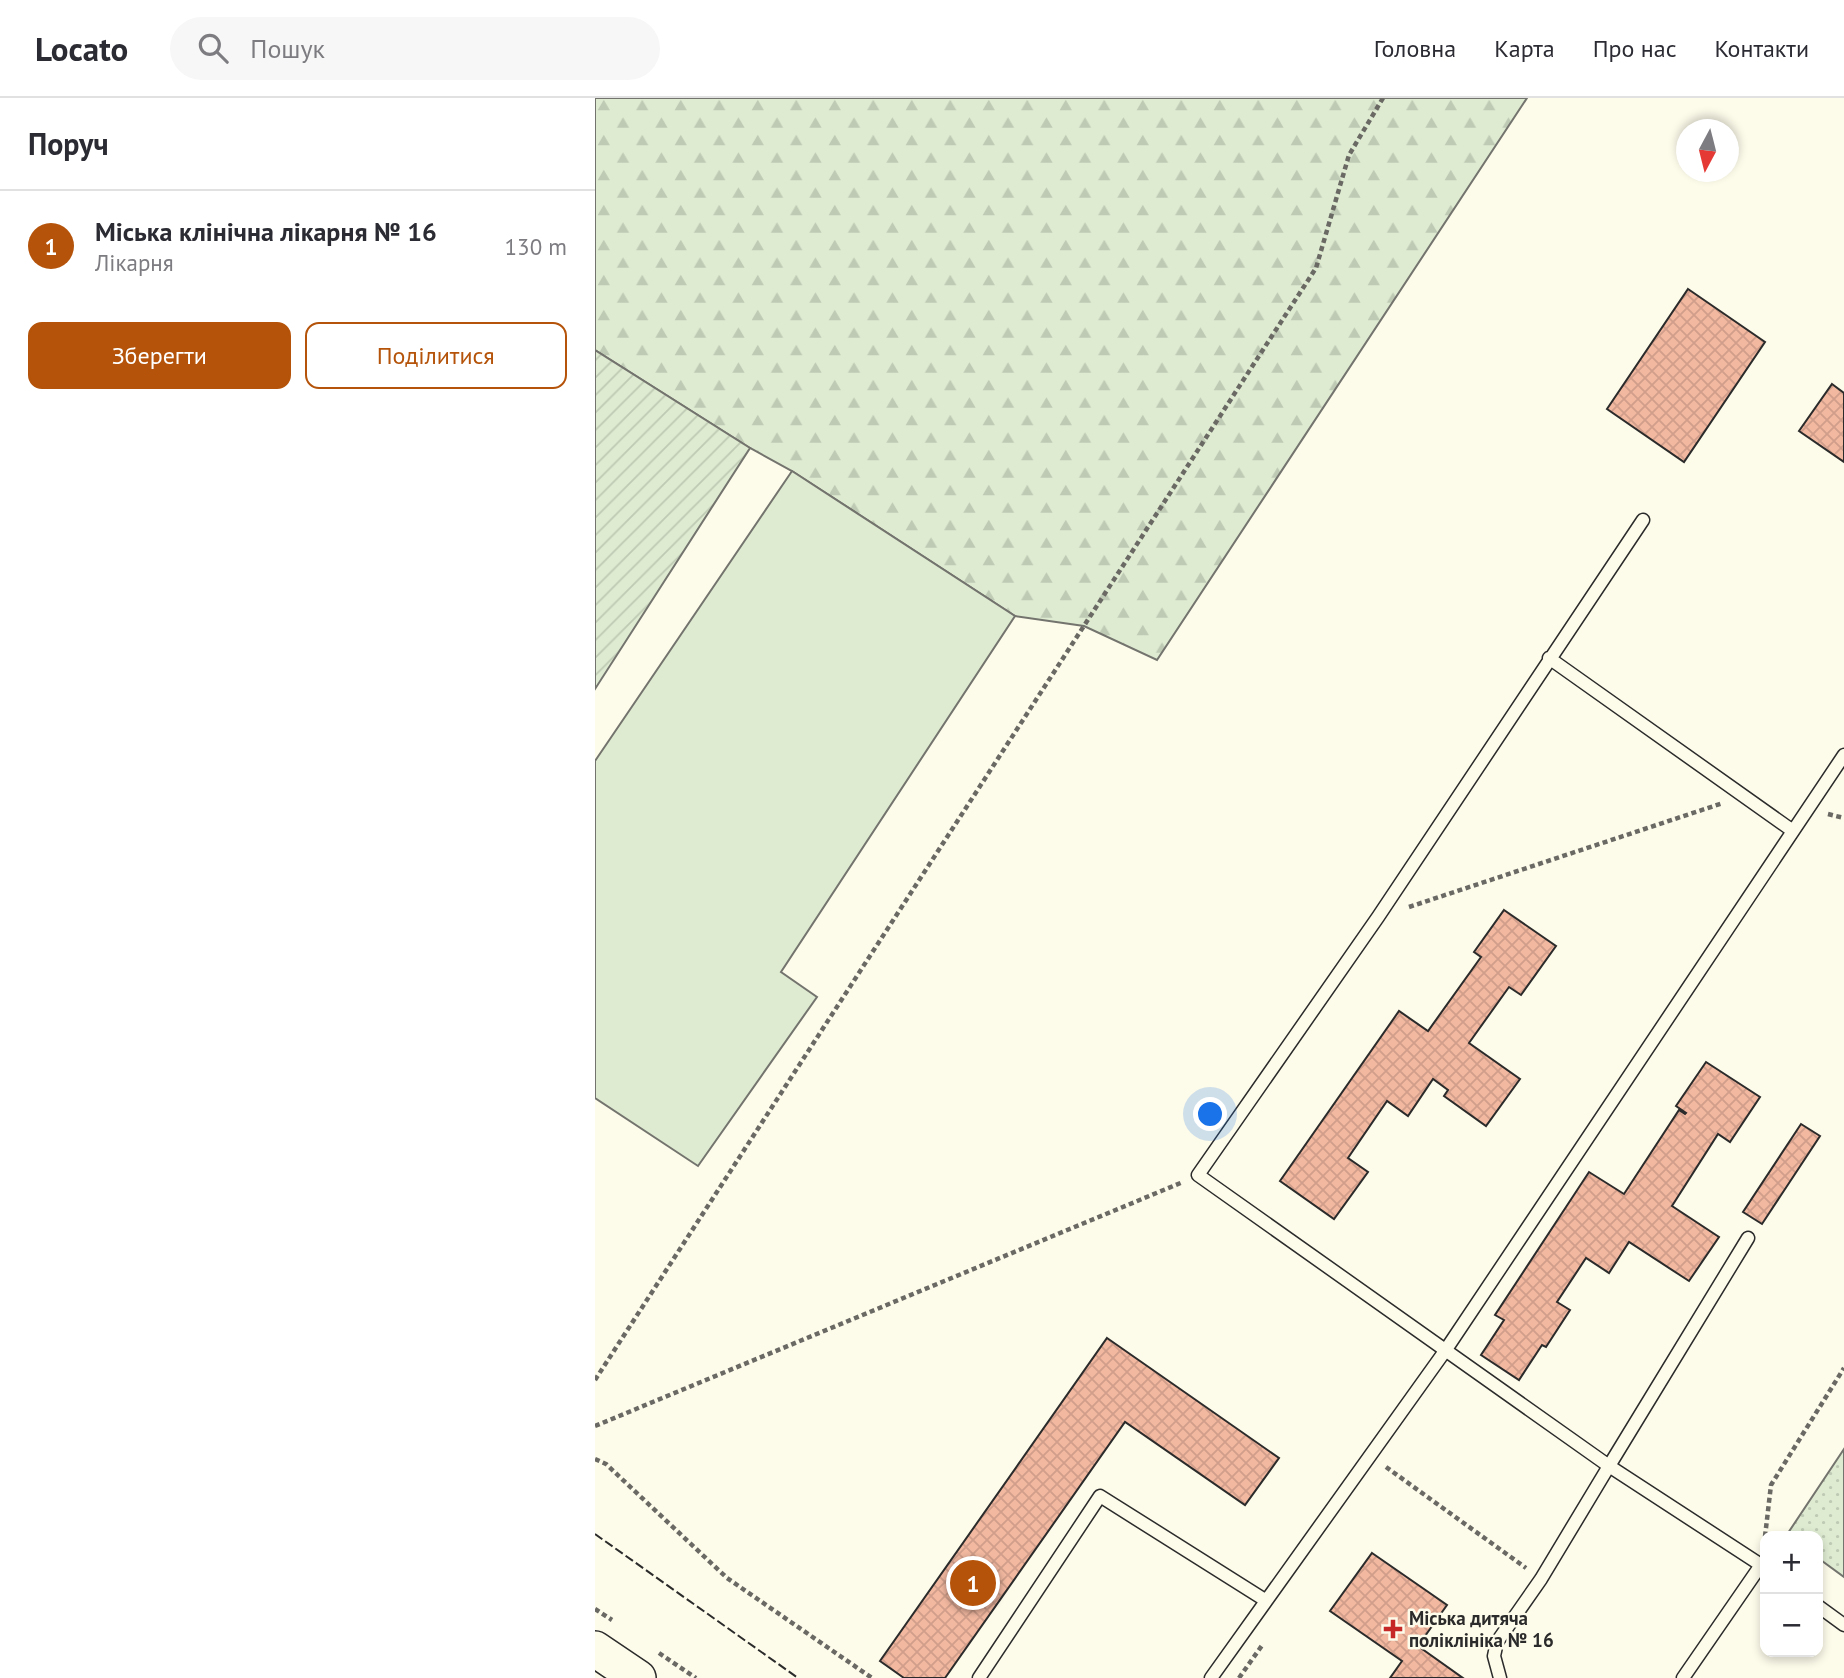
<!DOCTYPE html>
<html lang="uk">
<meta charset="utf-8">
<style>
:root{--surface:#fff;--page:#f7f7f7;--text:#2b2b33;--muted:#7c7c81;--line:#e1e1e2;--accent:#b45309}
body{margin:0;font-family:"PT Sans",sans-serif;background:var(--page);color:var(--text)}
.controls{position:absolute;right:21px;bottom:21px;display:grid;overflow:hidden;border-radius:14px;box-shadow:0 4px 10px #0003}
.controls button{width:63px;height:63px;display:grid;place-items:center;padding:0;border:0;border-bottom:2px solid var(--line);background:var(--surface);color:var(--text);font:35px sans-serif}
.compass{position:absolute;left:1081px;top:21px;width:63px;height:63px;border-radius:50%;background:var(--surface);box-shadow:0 4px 10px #0003;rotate:187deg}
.you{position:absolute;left:616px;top:1017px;width:24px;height:24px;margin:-18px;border:5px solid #fff;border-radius:50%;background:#1a73e8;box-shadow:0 0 0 10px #1a73e833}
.badge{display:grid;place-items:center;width:46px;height:46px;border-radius:50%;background:var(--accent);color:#fff;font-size:23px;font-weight:700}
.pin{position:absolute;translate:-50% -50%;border:4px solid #fff;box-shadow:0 2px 7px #0006}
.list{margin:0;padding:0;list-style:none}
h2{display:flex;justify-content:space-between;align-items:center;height:91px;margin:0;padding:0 28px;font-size:30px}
h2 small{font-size:23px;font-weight:400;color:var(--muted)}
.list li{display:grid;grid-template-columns:46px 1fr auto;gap:21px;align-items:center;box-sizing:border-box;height:112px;padding:0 28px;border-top:2px solid var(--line)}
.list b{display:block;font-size:26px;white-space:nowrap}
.list p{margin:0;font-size:23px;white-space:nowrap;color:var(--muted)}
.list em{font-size:23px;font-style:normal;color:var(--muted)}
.actions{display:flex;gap:14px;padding:21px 28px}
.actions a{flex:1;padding:16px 0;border:2px solid var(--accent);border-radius:14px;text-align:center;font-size:24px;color:var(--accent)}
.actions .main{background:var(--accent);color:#fff}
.icon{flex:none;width:38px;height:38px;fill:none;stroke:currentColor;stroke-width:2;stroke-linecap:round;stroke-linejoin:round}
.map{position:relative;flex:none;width:1249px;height:1580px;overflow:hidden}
header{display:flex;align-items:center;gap:42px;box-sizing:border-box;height:98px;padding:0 35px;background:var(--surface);border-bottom:2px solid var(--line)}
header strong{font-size:33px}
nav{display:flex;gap:38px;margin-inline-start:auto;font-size:24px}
.search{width:490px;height:63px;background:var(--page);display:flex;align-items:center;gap:18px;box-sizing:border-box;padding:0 24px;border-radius:38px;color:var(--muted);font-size:26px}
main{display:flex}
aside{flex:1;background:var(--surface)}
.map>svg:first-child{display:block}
.grass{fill:url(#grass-dots);stroke:#74746e;stroke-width:2}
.forest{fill:url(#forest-firs);stroke:#74746e;stroke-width:2}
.garden{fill:url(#garden-furrows);stroke:#74746e;stroke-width:2}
.pitch{fill:#deebd1;stroke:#74746e;stroke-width:2}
.building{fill:url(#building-cross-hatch);stroke:#2b2b2b;stroke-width:2}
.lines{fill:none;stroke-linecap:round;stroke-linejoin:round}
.lane-casing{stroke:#2b2b2b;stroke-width:15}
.secondary-casing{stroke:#2b2b2b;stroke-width:38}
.path{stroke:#6a6964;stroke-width:4.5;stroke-dasharray:5 3.5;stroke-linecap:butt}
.lane{stroke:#fdfbea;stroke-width:12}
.secondary{stroke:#fdfbea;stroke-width:35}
.fence{stroke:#2b2b2b;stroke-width:2;stroke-dasharray:9 3.5;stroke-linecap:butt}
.poi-dot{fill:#c62828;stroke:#fdfbea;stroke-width:2.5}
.labels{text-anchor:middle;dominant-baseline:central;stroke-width:5;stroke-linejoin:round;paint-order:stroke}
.poi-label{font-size:19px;font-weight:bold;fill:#2b2b2b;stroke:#fdfbea;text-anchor:start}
</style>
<header>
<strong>Locato</strong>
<div class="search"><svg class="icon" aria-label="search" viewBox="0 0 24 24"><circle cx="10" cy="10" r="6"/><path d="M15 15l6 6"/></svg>Пошук</div>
<nav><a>Головна</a><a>Карта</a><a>Про нас</a><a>Контакти</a></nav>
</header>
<main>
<aside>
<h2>Поруч<small></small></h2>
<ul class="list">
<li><span class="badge">1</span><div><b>Міська клінічна лікарня № 16</b><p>Лікарня</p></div><em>130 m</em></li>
</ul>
<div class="actions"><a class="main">Зберегти</a><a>Поділитися</a></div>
</aside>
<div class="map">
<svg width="1249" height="1580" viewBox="0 0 1249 1580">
<defs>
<pattern id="grass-dots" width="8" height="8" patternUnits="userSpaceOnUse" patternTransform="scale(1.75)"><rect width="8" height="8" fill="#deebd1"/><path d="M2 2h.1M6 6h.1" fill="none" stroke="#bfcab4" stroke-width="1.8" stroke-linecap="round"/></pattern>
<pattern id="forest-firs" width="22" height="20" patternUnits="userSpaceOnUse" patternTransform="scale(1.75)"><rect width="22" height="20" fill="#deebd1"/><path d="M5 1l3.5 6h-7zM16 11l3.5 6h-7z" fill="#bfcab4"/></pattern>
<pattern id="garden-furrows" width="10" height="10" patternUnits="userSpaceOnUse" patternTransform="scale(1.75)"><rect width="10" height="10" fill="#deebd1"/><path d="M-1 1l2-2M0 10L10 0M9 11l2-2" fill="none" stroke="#bfcab4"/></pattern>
<pattern id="building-cross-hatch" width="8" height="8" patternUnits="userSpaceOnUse" patternTransform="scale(1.75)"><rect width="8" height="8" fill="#f2b8a0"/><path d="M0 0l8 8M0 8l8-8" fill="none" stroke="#d09e8a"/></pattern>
</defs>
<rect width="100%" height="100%" fill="#fdfbea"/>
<path class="grass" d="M 1249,1351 L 1249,1479 L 1223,1460 L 1223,1438 L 1191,1438 Z"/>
<path class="forest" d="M 0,0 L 932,0 L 562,562 L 489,528 L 420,518 L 197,373 L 155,350 L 0,252 Z"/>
<path class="garden" d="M 0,252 L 155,350 L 0,591 Z"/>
<path class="pitch" d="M 197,373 L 420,518 L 186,874 L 222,899 L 103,1068 L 0,1000 L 0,663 Z"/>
<path class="building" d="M 1093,191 L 1170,244 L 1089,364 L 1012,311 Z
M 1237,286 L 1249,295 L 1249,364 L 1204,333 Z
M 909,812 L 961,848 L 926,897 L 914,889 L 874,945 L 925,981 L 891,1028 L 849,998 L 853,992 L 838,981 L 813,1018 L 792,1003 L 753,1060 L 773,1074 L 739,1121 L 685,1083 L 804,913 L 833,933 L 886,859 L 879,854 Z
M 1111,964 L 1165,999 L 1135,1044 L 1123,1036 L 1077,1108 L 1124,1139 L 1094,1183 L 1034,1144 L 1014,1175 L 991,1160 L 962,1204 L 975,1212 L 951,1249 L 947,1247 L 924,1282 L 886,1257 L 909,1222 L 900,1217 L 994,1074 L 1029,1096 L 1084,1012 L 1090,1016 L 1091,1015 L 1081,1008 Z
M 1206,1026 L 1225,1038 L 1167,1126 L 1148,1114 Z
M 512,1240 L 684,1360 L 650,1407 L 530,1324 L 350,1580 L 309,1580 L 285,1563 Z
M 777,1455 L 852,1507 L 823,1548 L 868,1580 L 795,1580 L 807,1563 L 735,1513 Z"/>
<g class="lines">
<g class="lane-casing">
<path id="lane" d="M 954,560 L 1198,733
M 1223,1508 L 1249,1527
M 384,1580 L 505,1398 L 670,1502
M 616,1580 L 850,1253 L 1249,657
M 905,1580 L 899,1558 L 902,1544 L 946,1481 L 1014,1368 L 603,1077 L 783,819 L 1048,422
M 1088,1580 L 1166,1467 L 1014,1368 L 1153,1140"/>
</g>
<g class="secondary-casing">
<path id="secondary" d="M 0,1551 L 43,1580"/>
</g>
<path class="path" d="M 1233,716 L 1249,720
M 814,809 L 1128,705
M 0,1282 L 721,170 L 754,57 L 788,0
M 0,1328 L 588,1084
M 0,1361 L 11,1366 L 132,1480 L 277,1580
M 791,1369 L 931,1470
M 1169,1447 L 1176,1387 L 1249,1270
M 0,1511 L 17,1522
M 64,1555 L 101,1580
M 644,1580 L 668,1546"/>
<use href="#lane" class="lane"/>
<use href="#secondary" class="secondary"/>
<path class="fence" d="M 0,1436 L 203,1580"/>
</g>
<path class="poi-dot" d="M794.5 1520.5h7v7h7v7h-7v7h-7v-7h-7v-7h7z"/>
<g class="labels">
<g class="poi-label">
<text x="814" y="1520">Міська дитяча<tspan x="814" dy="22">поліклініка № 16</tspan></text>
</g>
</g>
</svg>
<div class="controls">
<button>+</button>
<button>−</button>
</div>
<svg class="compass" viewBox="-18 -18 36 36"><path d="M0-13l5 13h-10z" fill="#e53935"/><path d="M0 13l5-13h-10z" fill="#7c7c81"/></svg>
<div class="you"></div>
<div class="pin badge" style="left:378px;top:1485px">1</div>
</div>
</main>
